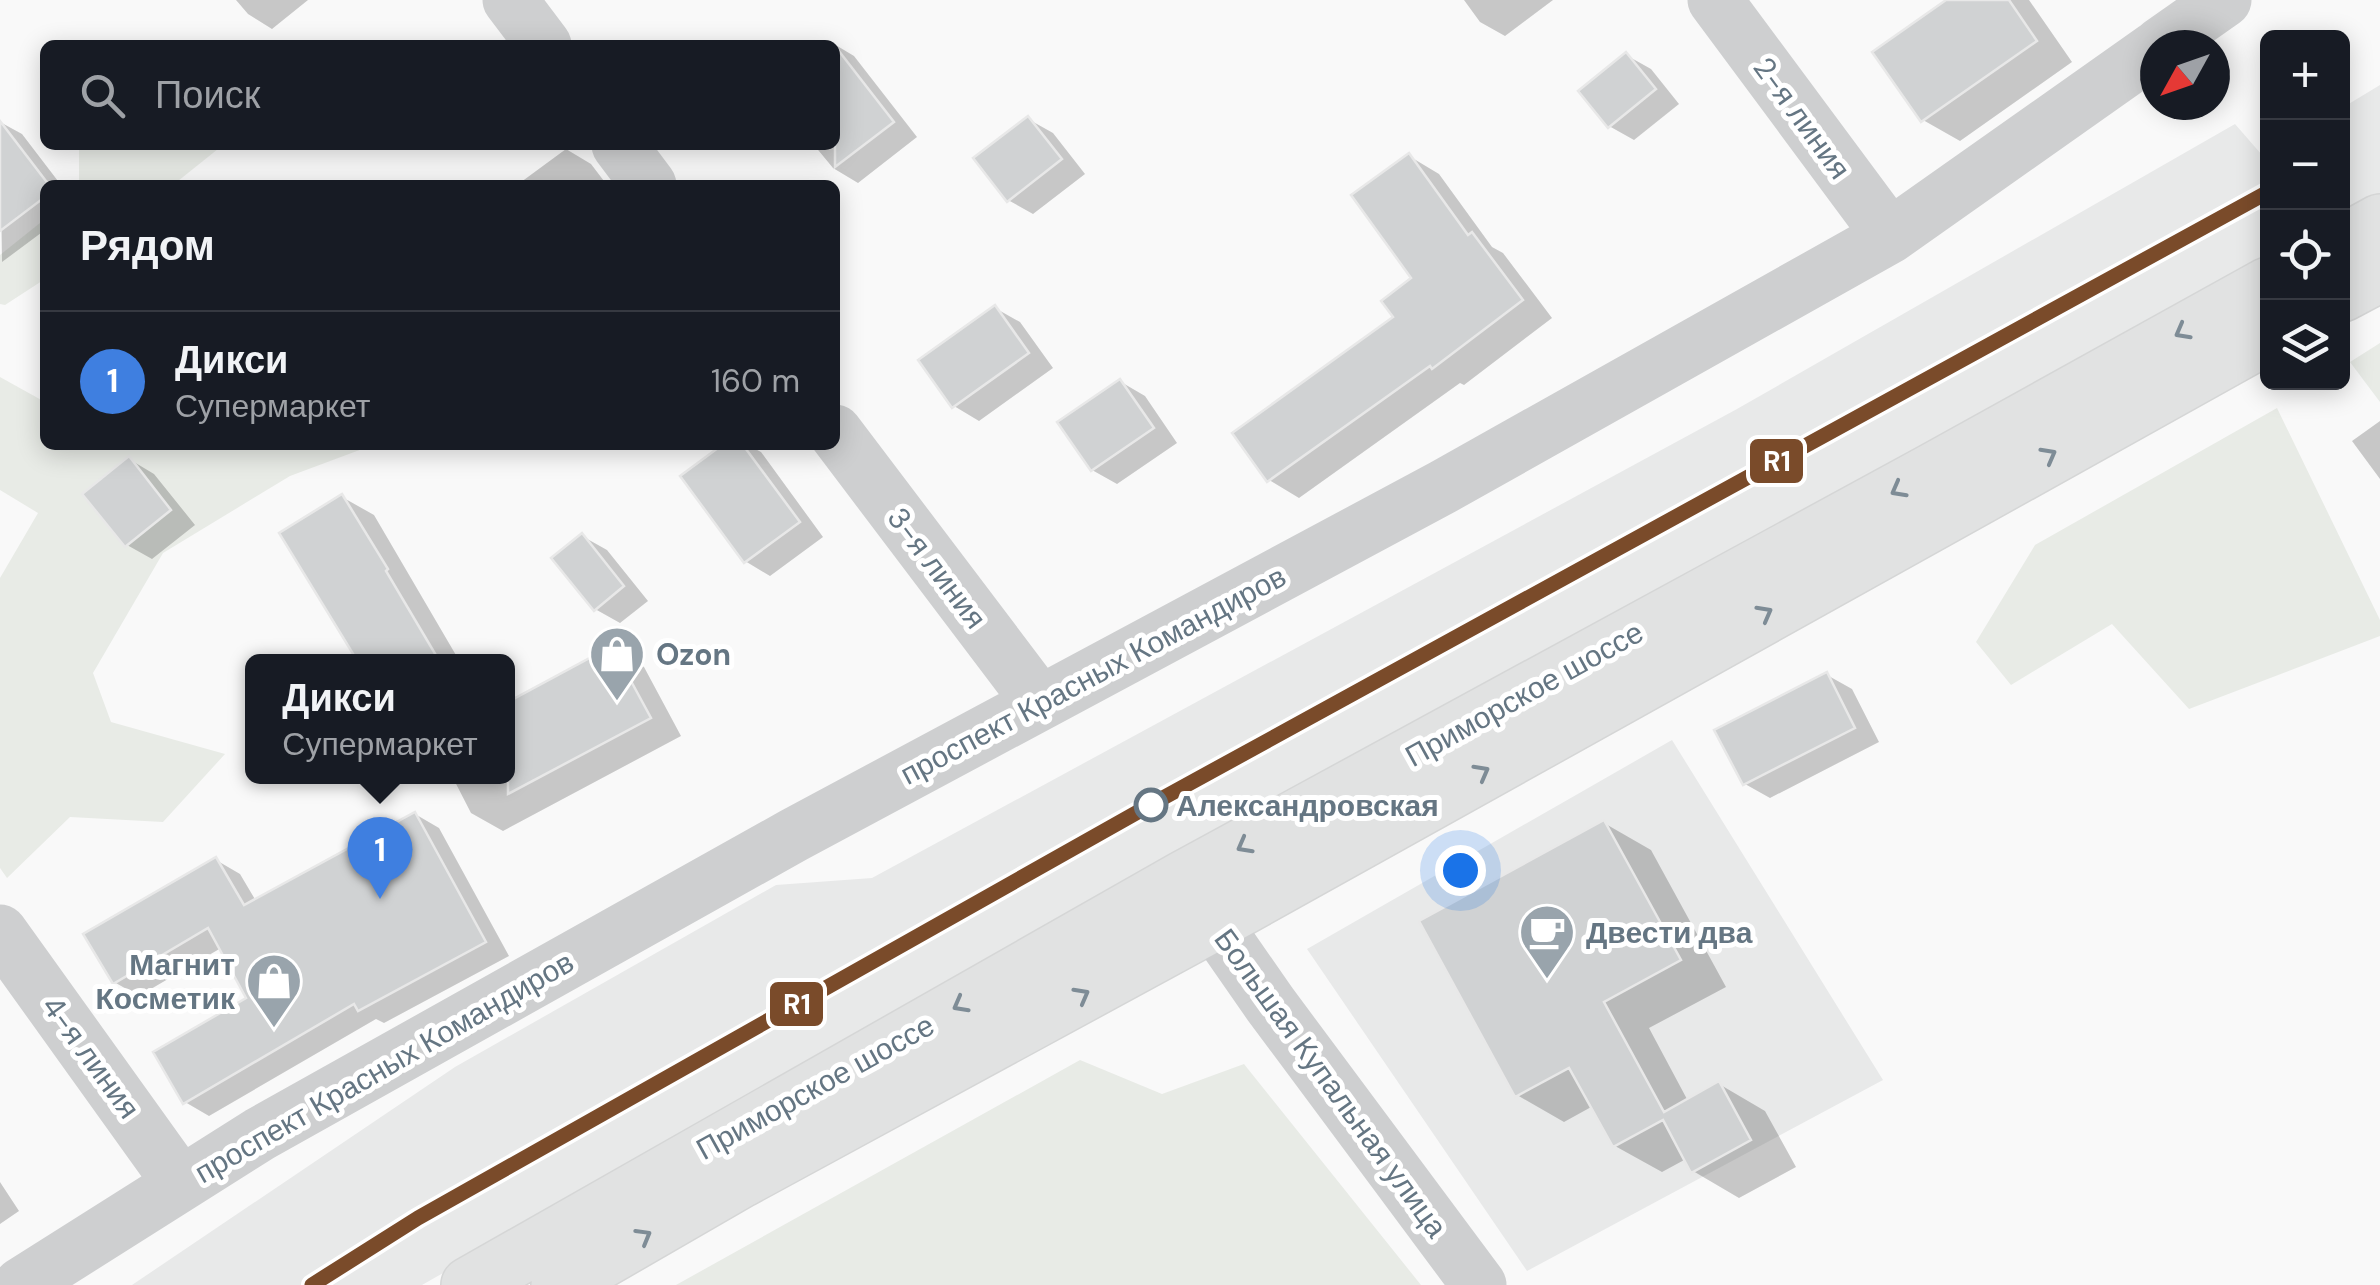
<!DOCTYPE html>
<html lang="ru">
<meta charset="utf-8">
<style>
:root{--surface:#171b24;--page:#20242c;--text:#f1f3f6;--muted:#9ea1a6;--line:#363941;--accent:#7c3aed}
body{margin:0;font-family:"DM Sans",sans-serif;background:var(--page);color:var(--text)}
.controls{position:absolute;right:30px;top:30px;display:grid;overflow:hidden;border-radius:15px;box-shadow:0 5px 25px #0003}
.controls button{width:90px;height:90px;display:grid;place-items:center;padding:0;border:0;border-bottom:2px solid var(--line);background:var(--surface);color:var(--text);font:50px sans-serif}
.compass{position:absolute;left:2140px;top:30px;width:90px;height:90px;border-radius:50%;background:var(--surface);box-shadow:0 5px 25px #0003;rotate:230deg}
.you{position:absolute;left:1460px;top:870px;width:35px;height:35px;margin:-25px;border:8px solid #fff;border-radius:50%;background:#1a73e8;box-shadow:0 0 0 15px #1a73e833}
.badge{display:grid;place-items:center;width:65px;height:65px;border-radius:50%;background:var(--accent);color:#fff;font-size:32px;font-weight:700}
.pin{position:absolute;translate:-50% -82px;filter:drop-shadow(0 2px 5px #0008)}
.pin::after{content:'';position:absolute;top:52px;width:35px;height:30px;background:inherit;clip-path:polygon(0 0,100% 0,50% 100%)}
.popup{position:absolute;left:245px;top:654px;width:270px;height:130px;box-sizing:border-box;display:grid;place-content:center;border-radius:15px;background:var(--surface);filter:drop-shadow(0 2px 8px #0005);font-size:32px;white-space:nowrap;color:var(--muted)}
.popup b{font-size:38px;color:var(--text)}
.popup::after{content:'';position:absolute;left:50%;top:100%;margin-left:-20px;border:20px solid transparent;border-top-color:var(--surface)}
.list{margin:0;padding:0;list-style:none}
h2{display:flex;justify-content:space-between;align-items:center;height:130px;margin:0;padding:0 40px;font-size:42px}
h2 small{font-size:32px;font-weight:400;color:var(--muted)}
.list li{display:grid;grid-template-columns:65px 1fr auto;gap:30px;align-items:center;box-sizing:border-box;height:140px;padding:0 40px;border-top:2px solid var(--line)}
.list b{display:block;font-size:38px;white-space:nowrap}
.list p{margin:0;font-size:32px;white-space:nowrap;color:var(--muted)}
.list em{font-size:32px;font-style:normal;color:var(--muted)}
.icon{flex:none;width:55px;height:55px;fill:none;stroke:currentColor;stroke-width:2;stroke-linecap:round;stroke-linejoin:round}
.map{position:relative;flex:none;width:2380px;height:1285px;overflow:hidden}
.search{position:absolute;background:var(--surface);box-shadow:0 5px 25px #0003;left:40px;top:40px;width:800px;height:110px;display:flex;align-items:center;gap:25px;box-sizing:border-box;padding:0 35px;border-radius:15px;color:var(--muted);font-size:38px}
.panel{position:absolute;background:var(--surface);box-shadow:0 5px 25px #0003;left:40px;top:180px;width:800px;height:270px;border-radius:15px}
.map>svg:first-child{display:block}
.built{fill:#e8e9e9}
.green{fill:#e8ebe6}
.shadow{fill:#0003}
.building{fill:#d0d2d3;stroke:#e8e8e8;stroke-width:2.5}
.lines{fill:none;stroke-linecap:round;stroke-linejoin:round}
.highway-casing{stroke:#d5d6d6;stroke-width:58}
.minor{stroke:#cecfd0;stroke-width:55}
.highway{stroke:#e1e2e2;stroke-width:55}
.rail-1-casing{stroke:#fff;stroke-width:22}
.rail-1{stroke:#7a4b2a;stroke-width:15}
.oneway{stroke:#7e8c96}
.stop-dot{fill:#fff;stroke:#657683;stroke-width:5}
.labels{text-anchor:middle;dominant-baseline:central;stroke-width:10;stroke-linejoin:round;paint-order:stroke}
.street-label{font-size:30px;fill:#657683;stroke:#fff}
.poi-label{font-size:30px;font-weight:bold;fill:#657683;stroke:#fff;text-anchor:start}
.stop-label{font-size:30px;font-weight:bold;fill:#657683;stroke:#fff;text-anchor:start}
.line-badge{stroke:#fff;stroke-width:4}
.badge-label{font-size:28px;text-anchor:middle;font-weight:bold;fill:#fff}
</style>
<div class="map">
<svg width="2380" height="1285" viewBox="0 0 2380 1285">
<rect width="100%" height="100%" fill="#f9f9f9"/>
<path class="built" d="M 2380,85 L 2380,198 L 2342,219 L 2342,108 Z
M 2235,124 L 2262,155 L 2267,153 L 2267,260 L 709,1122 L 422,1285 L 132,1285 L 455,1067 L 776,885 L 872,878 L 1737,409 Z
M 1672,740 L 1883,1080 L 1527,1271 L 1307,949 Z"/>
<path class="green" d="M 79,145 L 223,145 L 173,185 L 79,185 Z
M 45,219 L 45,279 L 5,305 L 0,304 L 0,255 Z
M 2380,343 L 2380,402 L 2350,362 Z
M 0,377 L 45,402 L 45,445 L 373,445 L 290,476 L 163,553 L 93,673 L 111,722 L 225,754 L 163,822 L 70,817 L 7,878 L 0,868 L 0,578 L 38,513 L 0,490 Z
M 2277,408 L 2380,620 L 2380,636 L 2189,709 L 2112,624 L 2011,685 L 1976,642 L 2035,545 Z
M 1080,1060 L 1162,1094 L 1244,1064 L 1421,1285 L 676,1285 Z"/>
<path class="shadow" d="M 236,0 L 308,0 L 272,29 L 248,14 Z
M 1464,0 L 1553,0 L 1505,36 L 1480,22 Z
M 1951,0 L 2029,0 L 2072,62 L 1960,141 L 1923,120 Z
M 829,41 L 854,56 L 917,137 L 858,183 L 833,168 L 814,145 L 835,145 L 835,45 L 824,45 Z
M 1626,55 L 1651,69 L 1679,104 L 1634,140 L 1609,126 Z
M 1028,119 L 1053,133 L 1085,174 L 1033,214 L 1008,200 Z
M 0,122 L 22,134 L 61,185 L 45,185 L 45,230 L 2,262 Z
M 566,149 L 591,164 L 607,185 L 517,185 Z
M 1409,156 L 1439,174 L 1492,247 L 1503,253 L 1552,318 L 1464,385 L 1460,383 L 1299,498 L 1269,480 L 1397,318 L 1414,279 Z
M 995,308 L 1020,322 L 1053,368 L 979,421 L 954,406 Z
M 1121,382 L 1145,396 L 1177,443 L 1117,484 L 1092,470 Z
M 2380,421 L 2380,479 L 2352,441 Z
M 727,445 L 748,445 L 761,452 L 823,537 L 770,576 L 745,561 Z
M 129,459 L 154,474 L 195,525 L 152,559 L 127,545 Z
M 342,497 L 374,515 L 460,662 L 357,662 L 351,651 L 354,649 Z
M 582,536 L 607,550 L 648,601 L 620,623 L 595,609 Z
M 612,649 L 644,667 L 681,736 L 503,831 L 471,813 L 452,776 L 508,776 L 508,705 Z
M 1827,675 L 1852,689 L 1879,742 L 1770,798 L 1745,784 Z
M 415,814 L 439,828 L 509,956 L 384,1023 L 376,1019 L 209,1116 L 185,1102 L 250,999 L 221,948 L 139,996 L 114,982 L 216,860 L 240,874 L 256,901 Z
M 1604,823 L 1651,850 L 1726,987 L 1649,1028 L 1688,1101 L 1719,1084 L 1765,1111 L 1796,1167 L 1739,1198 L 1693,1171 L 1686,1159 L 1662,1172 L 1615,1146 L 1593,1106 L 1564,1122 L 1517,1095 Z
M 0,1182 L 19,1211 L 0,1224 Z"/>
<path class="building" d="M 1946,0 L 2009,0 L 2037,41 L 1921,122 L 1872,52 Z
M 835,46 L 894,122 L 835,167 Z
M 1626,52 L 1656,89 L 1608,128 L 1578,91 Z
M 1028,116 L 1062,159 L 1007,202 L 973,158 Z
M 0,121 L 49,185 L 45,185 L 45,197 L 0,231 Z
M 1409,153 L 1468,235 L 1472,232 L 1523,300 L 1432,369 L 1430,366 L 1267,482 L 1232,433 L 1393,317 L 1381,301 L 1411,278 L 1351,195 Z
M 995,305 L 1029,353 L 952,408 L 918,360 Z
M 1120,379 L 1154,428 L 1091,471 L 1057,422 Z
M 722,445 L 743,445 L 800,522 L 744,563 L 680,476 Z
M 129,456 L 171,510 L 125,547 L 82,494 Z
M 342,494 L 388,569 L 386,571 L 440,662 L 358,662 L 279,533 Z
M 582,533 L 624,586 L 594,611 L 551,558 Z
M 612,646 L 651,718 L 508,794 L 508,702 Z
M 1827,672 L 1855,728 L 1743,785 L 1714,730 Z
M 415,812 L 486,942 L 358,1011 L 354,1004 L 183,1104 L 153,1052 L 246,998 L 208,928 L 113,984 L 83,934 L 216,857 L 244,905 Z
M 1604,820 L 1681,960 L 1604,1002 L 1664,1112 L 1719,1081 L 1751,1140 L 1691,1173 L 1663,1120 L 1613,1147 L 1569,1068 L 1515,1097 L 1419,921 Z"/>
<g class="lines">
<g class="highway-casing">
<path id="highway" d="M 2342,243 L 2380,222
M 2342,294 L 2380,274
M 469,1285 L 1183,879 L 1931,472 L 2268,285
M 559,1285 L 741,1180 L 1214,923 L 2268,336"/>
</g>
<path class="minor" d="M 510,0 L 544,45
M 1715,0 L 1890,236
M 2160,45 L 2224,0
M 619,145 L 649,185
M 835,432 L 1040,703
M 1188,886 L 1270,1004 L 1479,1285
M 0,932 L 180,1183
M 21,1285 L 260,1134 L 794,835 L 1443,487 L 1890,236 L 2155,49"/>
<use href="#highway" class="highway"/>
<g class="rail-1-casing">
<path id="rail-1" d="M 312,1285 L 418,1218 L 1152,804 L 2268,192"/>
</g>
<use href="#rail-1" class="rail-1"/>
</g>
<defs><path id="oneway-chevron" d="M-2-3.5L2.5 0L-2 3.5" fill="none" stroke-width="1.6" stroke-linecap="round" stroke-linejoin="round" transform="scale(2.5)"/></defs>
<g class="oneway">
<use href="#oneway-chevron" transform="translate(2182 332) rotate(151)"/>
<use href="#oneway-chevron" transform="translate(2049 455) rotate(-29)"/>
<use href="#oneway-chevron" transform="translate(1898 490) rotate(151)"/>
<use href="#oneway-chevron" transform="translate(1765 613) rotate(-29)"/>
<use href="#oneway-chevron" transform="translate(1482 772) rotate(-29)"/>
<use href="#oneway-chevron" transform="translate(1244 846) rotate(151)"/>
<use href="#oneway-chevron" transform="translate(1082 995) rotate(-29)"/>
<use href="#oneway-chevron" transform="translate(960 1005) rotate(151)"/>
<use href="#oneway-chevron" transform="translate(644 1236) rotate(-30)"/>
</g>
<defs>
<g id="shop-pin" transform="scale(2.875)"><path d="M0 17L-7.5 6A9.5 9.5 0 1 1 7.5 6Z" fill="#99a4ac" stroke="#fff"/><path d="M-5-2.5h2.3a2.7 3.5 0 0 1 5.4 0H5L5.5 6h-11ZM-1.5-2.5h3a1.5 2.3 0 0 0-3 0Z" fill="#fff"/></g>
<g id="cafe-pin" transform="scale(2.875)"><path d="M0 17L-7.5 6A9.5 9.5 0 1 1 7.5 6Z" fill="#99a4ac" stroke="#fff"/><path d="M-5.5-4.5H6V0H3Q3 3.5 0 3.5H-2.5Q-5.5 3.5-5.5 0ZM3-3.2v2h1.7v-2ZM-6 4.5H4V6H-6Z" fill="#fff"/></g>
</defs>
<g fill-rule="evenodd">
<use href="#shop-pin" x="617" y="654"/>
<use href="#cafe-pin" x="1547" y="932"/>
<use href="#shop-pin" x="274" y="981"/>
</g>
<circle class="stop-dot" cx="1151" cy="805" r="15"/>
<g class="labels">
<g class="street-label">
<text transform="translate(1802 118) rotate(54)">2-я линия</text>
<text transform="translate(937 568) rotate(53)">3-я линия</text>
<text transform="translate(1093 675) rotate(-28)">проспект Красных Командиров</text>
<text transform="translate(1524 694) rotate(-29)">Приморское шоссе</text>
<text transform="translate(91 1057) rotate(54)">4-я линия</text>
<text transform="translate(384 1067) rotate(-30)">проспект Красных Командиров</text>
<text transform="translate(1331 1083) rotate(54)">Большая Купальная улица</text>
<text transform="translate(815 1087) rotate(-29)">Приморское шоссе</text>
</g>
<g class="poi-label">
<text x="656" y="654">Ozon</text>
<text x="1586" y="932">Двести два</text>
<text x="235" y="964" text-anchor="end">Магнит<tspan x="235" dy="34">Косметик</tspan></text>
</g>
<g class="stop-label">
<text x="1176" y="805">Александровская</text>
</g>
</g>
<g class="line-badge">
<rect x="1748" y="437" width="57" height="48" rx="10" fill="#7a4b2a"/>
<rect x="768" y="980" width="57" height="48" rx="10" fill="#7a4b2a"/>
</g>
<g class="badge-label">
<text x="1777" y="471">R1</text>
<text x="797" y="1014">R1</text>
</g>
</svg>
<div class="controls">
<button>+</button>
<button>−</button>
<button><svg class="icon" aria-label="locate" viewBox="0 0 24 24"><circle cx="12" cy="12" r="6"/><path d="M12 2v4M12 18v4M2 12h4M18 12h4"/></svg></button>
<button><svg class="icon" aria-label="layers" viewBox="0 0 24 24"><path d="M12 4l9 5-9 5-9-5zM3 14l9 5 9-5"/></svg></button>
</div>
<svg class="compass" viewBox="-18 -18 36 36"><path d="M0-13l5 13h-10z" fill="#e53935"/><path d="M0 13l5-13h-10z" fill="#9ea1a6"/></svg>
<div class="you"></div>
<div class="pin badge" style="left:380px;top:899px;background:#3f7fe0">1</div>
<div class="popup"><b>Дикси</b>Супермаркет</div>
<div class="search"><svg class="icon" aria-label="search" viewBox="0 0 24 24"><circle cx="10" cy="10" r="6"/><path d="M15 15l6 6"/></svg>Поиск</div>
<section class="panel">
<h2>Рядом<small></small></h2>
<ul class="list">
<li><span class="badge" style="background:#3f7fe0">1</span><div><b>Дикси</b><p>Супермаркет</p></div><em>160 m</em></li>
</ul>
</section>
</div>
